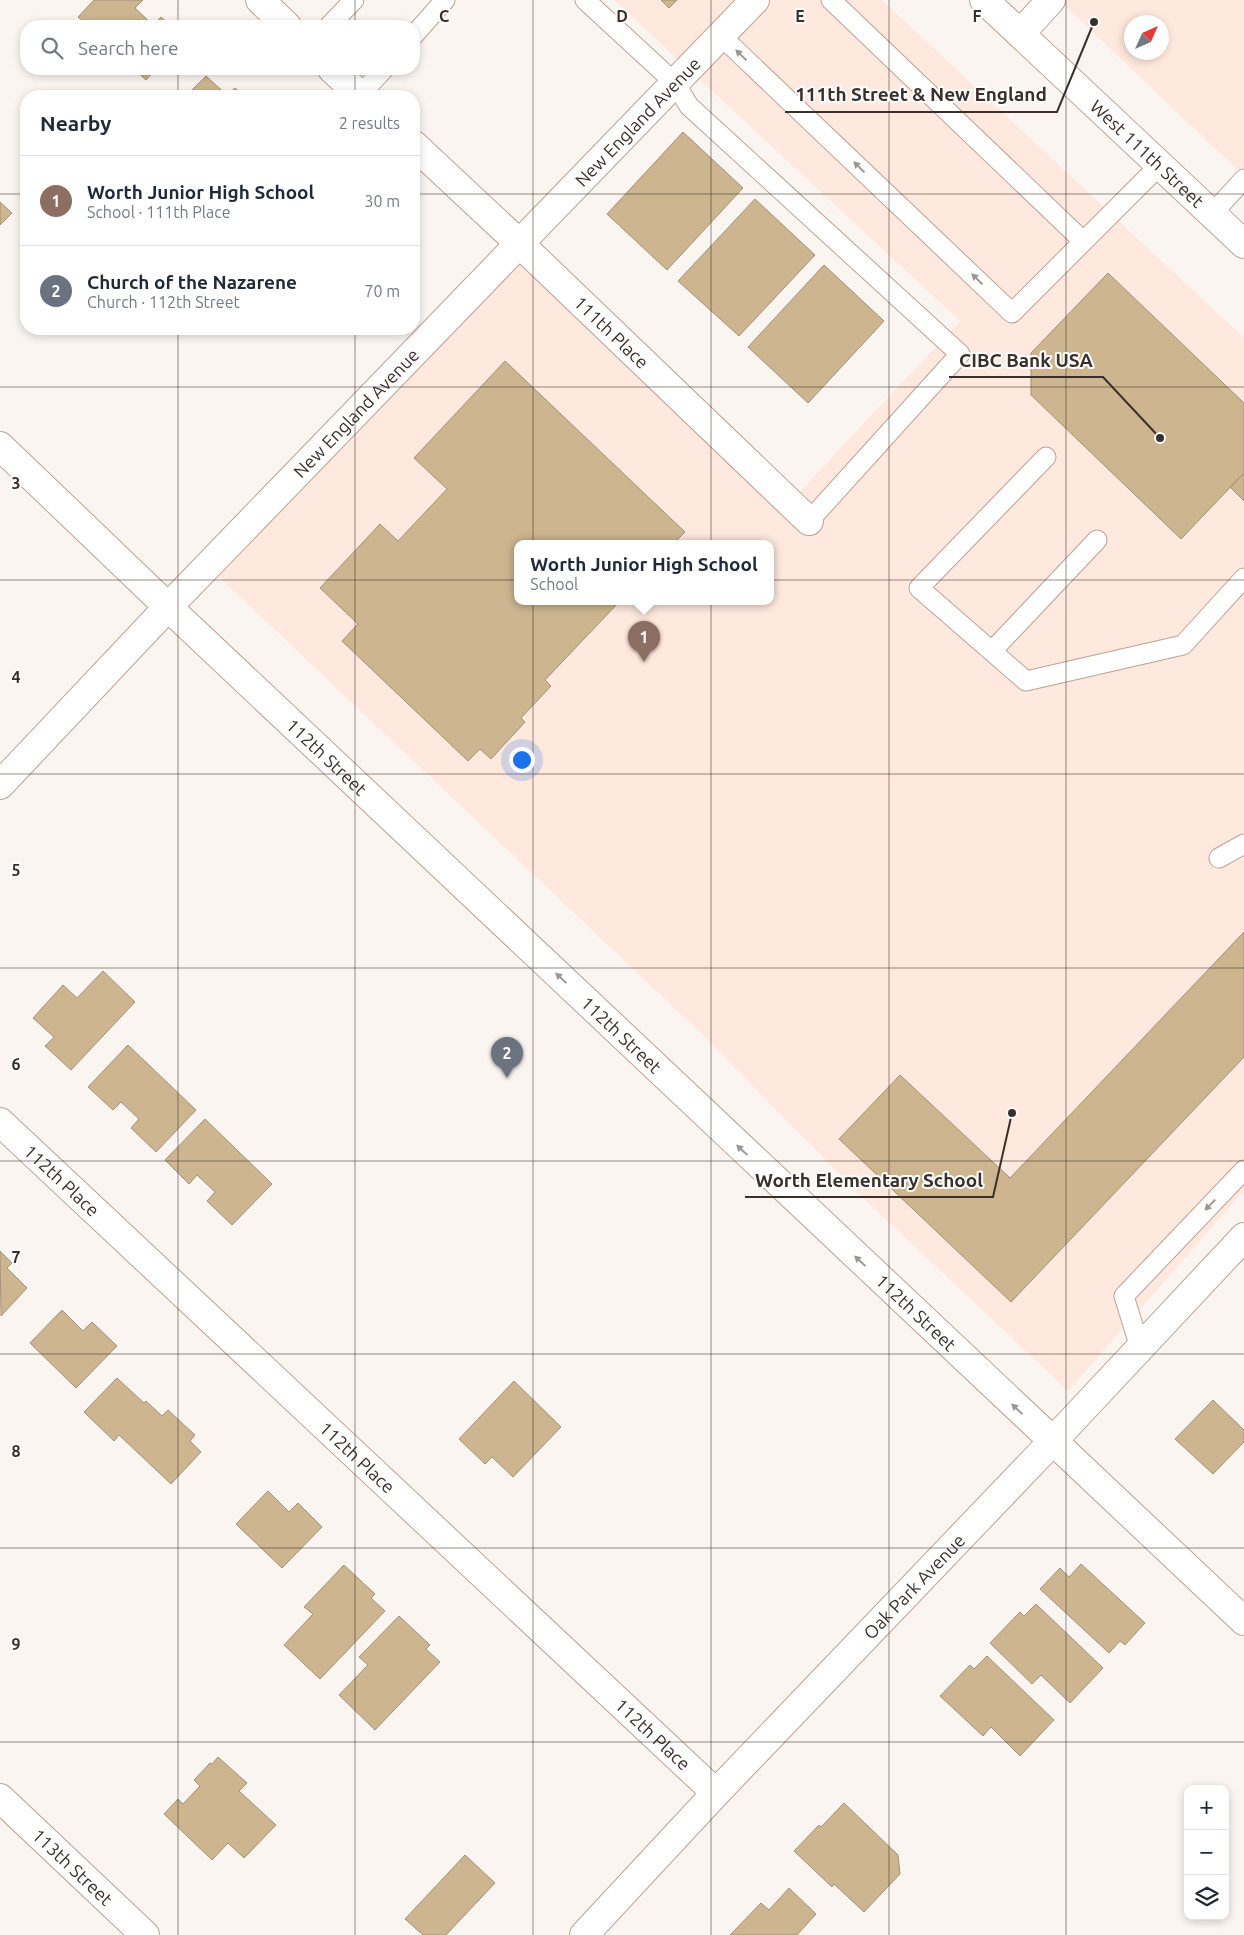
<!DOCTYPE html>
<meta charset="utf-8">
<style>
:root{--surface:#fff;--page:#f6f6f7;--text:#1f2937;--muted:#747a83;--line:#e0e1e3;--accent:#b45309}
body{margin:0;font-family:Ubuntu,sans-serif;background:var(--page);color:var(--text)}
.controls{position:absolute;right:15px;bottom:15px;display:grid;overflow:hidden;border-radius:10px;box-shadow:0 2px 8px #0003}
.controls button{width:45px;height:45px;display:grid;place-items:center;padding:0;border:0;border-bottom:1px solid var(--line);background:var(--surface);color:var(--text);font:25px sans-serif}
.compass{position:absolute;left:1124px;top:15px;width:45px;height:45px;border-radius:50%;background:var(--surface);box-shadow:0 2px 8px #0003;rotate:45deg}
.you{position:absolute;left:521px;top:759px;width:18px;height:18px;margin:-12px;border:4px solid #fff;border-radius:50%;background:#1a73e8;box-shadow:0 0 0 8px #1a73e833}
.badge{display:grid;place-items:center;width:32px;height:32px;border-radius:50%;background:var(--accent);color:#fff;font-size:16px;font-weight:700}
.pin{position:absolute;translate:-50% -41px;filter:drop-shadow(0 1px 2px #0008)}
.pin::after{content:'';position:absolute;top:26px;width:18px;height:15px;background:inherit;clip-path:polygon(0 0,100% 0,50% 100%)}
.popup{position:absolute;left:514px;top:540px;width:260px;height:65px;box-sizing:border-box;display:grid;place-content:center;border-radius:10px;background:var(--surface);filter:drop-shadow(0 1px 4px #0005);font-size:16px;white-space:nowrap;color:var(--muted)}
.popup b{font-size:19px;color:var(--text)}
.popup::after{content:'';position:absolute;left:50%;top:100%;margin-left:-10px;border:10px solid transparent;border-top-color:var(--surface)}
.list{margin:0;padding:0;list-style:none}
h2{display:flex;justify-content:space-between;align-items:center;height:65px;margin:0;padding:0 20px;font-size:21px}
h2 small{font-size:16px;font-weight:400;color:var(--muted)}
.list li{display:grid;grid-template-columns:32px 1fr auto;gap:15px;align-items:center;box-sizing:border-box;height:90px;padding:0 20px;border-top:1px solid var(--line)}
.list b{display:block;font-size:19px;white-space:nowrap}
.list p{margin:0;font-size:16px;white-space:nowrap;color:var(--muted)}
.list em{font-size:16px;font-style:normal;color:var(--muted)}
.icon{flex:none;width:28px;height:28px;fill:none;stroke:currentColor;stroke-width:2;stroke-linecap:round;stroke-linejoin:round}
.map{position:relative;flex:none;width:1244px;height:1935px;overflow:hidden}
.search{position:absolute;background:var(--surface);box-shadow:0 2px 8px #0003;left:20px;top:20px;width:400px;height:55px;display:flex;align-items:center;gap:12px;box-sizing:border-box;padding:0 18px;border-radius:20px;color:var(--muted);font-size:19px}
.panel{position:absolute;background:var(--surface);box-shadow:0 2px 8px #0003;left:20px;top:90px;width:400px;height:245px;border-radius:20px}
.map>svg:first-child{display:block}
.built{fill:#ffe8dd;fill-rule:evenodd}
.building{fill:#ccb58f;stroke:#a1927a}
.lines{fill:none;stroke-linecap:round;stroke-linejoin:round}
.lane-casing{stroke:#bda193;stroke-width:21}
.street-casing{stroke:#bda193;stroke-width:30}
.secondary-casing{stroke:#bda193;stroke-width:30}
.lane{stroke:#fff;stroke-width:19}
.street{stroke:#fff;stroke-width:28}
.secondary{stroke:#fff;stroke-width:28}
.oneway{fill:#9d9794}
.grid{fill:none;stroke:#3b2f2a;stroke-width:1;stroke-opacity:0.55}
.labels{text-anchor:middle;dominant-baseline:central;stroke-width:4;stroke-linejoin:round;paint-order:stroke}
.street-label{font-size:18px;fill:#3b2f2a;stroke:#fff}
.grid-label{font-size:16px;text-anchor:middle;font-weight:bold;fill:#3b2f2a;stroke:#fff;stroke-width:4;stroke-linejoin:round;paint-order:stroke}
.leader{fill:none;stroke:#3b2f2a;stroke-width:2}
.callout-dot{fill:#3b2f2a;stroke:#fff;stroke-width:2}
.callout-label{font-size:19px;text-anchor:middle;font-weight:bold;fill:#3b2f2a;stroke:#fff;stroke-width:4;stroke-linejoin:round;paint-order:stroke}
</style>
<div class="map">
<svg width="1244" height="1935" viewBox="0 0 1244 1935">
<rect width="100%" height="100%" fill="#fbf5f2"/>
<path class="built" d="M 614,0 L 882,0 L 1244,338 L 1244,1191 L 1068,1391 L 858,1193 L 702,1034 L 218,576 L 535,248 L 795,497 L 960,321 ZM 518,543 L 770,543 L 770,601 L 518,601 Z
M 1059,0 L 1244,0 L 1244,176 ZM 1132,22 L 1162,22 L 1162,52 L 1132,52 Z"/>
<path class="building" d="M 94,0 L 143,0 L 135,8 L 153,25 L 161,17 L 171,26 L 88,26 L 78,17 Z
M 661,0 L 677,0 L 669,8 Z
M 134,69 L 156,69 L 146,80 Z
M 206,76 L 227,95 L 235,88 L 244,96 L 186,96 Z
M 683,132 L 743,188 L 667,270 L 607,214 Z
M 755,199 L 815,255 L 739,336 L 678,281 Z
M 0,202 L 12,213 L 0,225 Z
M 824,265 L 884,321 L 808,403 L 748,347 Z
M 1108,273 L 1244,403 L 1244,473 L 1181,539 L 1031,395 L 1031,353 Z
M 505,361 L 685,532 L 674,543 L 518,543 L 518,601 L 620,601 L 545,680 L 551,686 L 521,718 L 525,722 L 491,759 L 480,749 L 468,761 L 342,641 L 358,624 L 320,588 L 380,524 L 398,541 L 447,489 L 414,458 Z
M 1244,473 L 1244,501 L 1230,487 Z
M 1244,932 L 1244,1057 L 1011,1302 L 839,1139 L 900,1075 L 1010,1178 Z
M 103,971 L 135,1002 L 71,1070 L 45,1046 L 54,1037 L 33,1018 L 63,985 L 77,998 Z
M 128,1045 L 196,1110 L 156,1152 L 131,1128 L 139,1119 L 121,1102 L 113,1110 L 88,1087 Z
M 205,1119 L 272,1184 L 232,1225 L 207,1201 L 215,1192 L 197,1175 L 189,1184 L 165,1160 Z
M 0,1251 L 12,1263 L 7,1268 L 27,1288 L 1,1316 Z
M 62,1310 L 83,1331 L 92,1322 L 117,1346 L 76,1388 L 30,1343 Z
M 117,1378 L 144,1403 L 146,1401 L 162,1416 L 168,1410 L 195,1435 L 190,1441 L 201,1452 L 171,1484 L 119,1435 L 114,1441 L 84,1412 Z
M 514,1381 L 561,1427 L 513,1477 L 492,1457 L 485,1464 L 459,1439 Z
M 1213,1400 L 1244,1430 L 1244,1442 L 1213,1474 L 1175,1439 Z
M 268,1491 L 289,1512 L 298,1503 L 322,1527 L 282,1568 L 236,1524 Z
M 1081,1564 L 1145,1623 L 1125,1645 L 1120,1641 L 1109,1653 L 1040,1589 L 1060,1568 L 1069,1577 Z
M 344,1565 L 375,1594 L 371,1598 L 385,1611 L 320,1679 L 284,1645 L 313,1614 L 304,1607 Z
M 1036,1604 L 1103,1668 L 1070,1703 L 1041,1675 L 1032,1684 L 990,1643 L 1020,1612 L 1024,1616 Z
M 399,1616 L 430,1645 L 426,1649 L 440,1662 L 375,1730 L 339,1695 L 368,1665 L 359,1657 Z
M 987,1656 L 1054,1720 L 1020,1756 L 991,1727 L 983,1736 L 940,1696 L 970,1665 L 974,1669 Z
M 218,1757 L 247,1783 L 239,1791 L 276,1825 L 244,1858 L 228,1843 L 212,1860 L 164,1814 L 178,1799 L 183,1804 L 200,1786 L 194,1780 L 210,1763 L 212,1764 Z
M 844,1803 L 898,1855 L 900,1874 L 864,1912 L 834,1884 L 832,1887 L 794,1851 L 819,1825 L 821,1827 Z
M 465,1855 L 495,1883 L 446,1935 L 423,1935 L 405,1919 Z
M 789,1888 L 816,1914 L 797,1935 L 730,1935 L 761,1903 L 769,1910 Z"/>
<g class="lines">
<g class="lane-casing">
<path id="lane" d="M 585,0 L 675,83 L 689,106 L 960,354 L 809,521
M 831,0 L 1083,241
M 329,26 L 354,0
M 414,35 L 445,0
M 721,36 L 1012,313 L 1160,165
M 360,95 L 384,69
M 1212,214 L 1244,179
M 1046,457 L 919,588 L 1026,681 L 1183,645 L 1244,578
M 992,651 L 1097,540
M 1219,858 L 1244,844
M 1140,1348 L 1124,1296 L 1244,1170"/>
</g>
<g class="street-casing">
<g id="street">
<path d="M 260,0 L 287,26"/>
<path d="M 1020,34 L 1051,0"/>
<path d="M 332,69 L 361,96"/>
<path id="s1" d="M 414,145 L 520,244 L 809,521"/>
<path id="s2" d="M 0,446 L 168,607 L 1244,1621"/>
<path id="s3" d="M 0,785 L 168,607 L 755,0"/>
<path id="s4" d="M 0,1122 L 716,1793"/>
<path id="s5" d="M 0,1798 L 145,1935"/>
<path id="s6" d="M 584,1935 L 716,1793 L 1052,1442 L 1244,1237"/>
</g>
</g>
<g class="secondary-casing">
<g id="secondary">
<path id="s7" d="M 984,0 L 1244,244"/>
</g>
</g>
<use href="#lane" class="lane"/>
<use href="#street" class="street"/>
<use href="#secondary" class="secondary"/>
</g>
<defs><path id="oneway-solid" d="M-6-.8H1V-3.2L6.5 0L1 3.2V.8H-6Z" transform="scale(1.25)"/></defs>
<g class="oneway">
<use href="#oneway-solid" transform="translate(741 55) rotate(-136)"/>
<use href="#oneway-solid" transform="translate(859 167) rotate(-136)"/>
<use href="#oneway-solid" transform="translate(977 279) rotate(-136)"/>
<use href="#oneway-solid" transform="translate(561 978) rotate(-137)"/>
<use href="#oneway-solid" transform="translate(742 1150) rotate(-137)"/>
<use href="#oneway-solid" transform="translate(1210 1205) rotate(134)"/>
<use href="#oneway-solid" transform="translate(860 1261) rotate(-137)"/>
<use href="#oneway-solid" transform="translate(1017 1409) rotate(-137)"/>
</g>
<path class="grid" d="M 178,0 L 178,26M 355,0 L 355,26M 533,0 L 533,1935M 711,0 L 711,1935M 889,0 L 889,1935M 1066,0 L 1066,1935M 178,69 L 178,96M 355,69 L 355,96M 0,194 L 26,194M 414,194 L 1244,194M 178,329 L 178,1935M 355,329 L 355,1935M 0,387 L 1244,387M 0,580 L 1244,580M 0,774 L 1244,774M 0,968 L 1244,968M 0,1161 L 1244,1161M 0,1354 L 1244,1354M 0,1548 L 1244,1548M 0,1742 L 1244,1742"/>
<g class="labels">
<g class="street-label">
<text stroke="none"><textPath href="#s3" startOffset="920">New England Avenue</textPath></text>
<text stroke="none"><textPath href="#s7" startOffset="224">West 111th Street</textPath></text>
<text stroke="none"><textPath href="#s1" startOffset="272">111th Place</textPath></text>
<text stroke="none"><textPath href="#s3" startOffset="515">New England Avenue</textPath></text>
<text stroke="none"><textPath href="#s2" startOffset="451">112th Street</textPath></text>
<text stroke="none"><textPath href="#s2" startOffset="856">112th Street</textPath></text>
<text stroke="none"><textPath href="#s4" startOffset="85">112th Place</textPath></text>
<text stroke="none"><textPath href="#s2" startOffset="1261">112th Street</textPath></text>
<text stroke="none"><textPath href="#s4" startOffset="490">112th Place</textPath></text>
<text stroke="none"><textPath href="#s6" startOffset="480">Oak Park Avenue</textPath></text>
<text stroke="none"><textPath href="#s4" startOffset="895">112th Place</textPath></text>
<text stroke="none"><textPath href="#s5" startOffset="100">113th Street</textPath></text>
</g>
</g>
<g class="grid-label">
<text x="444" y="22">C</text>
<text x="622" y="22">D</text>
<text x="800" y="22">E</text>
<text x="977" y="22">F</text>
<text x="16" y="489">3</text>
<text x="16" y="683">4</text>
<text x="16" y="876">5</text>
<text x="16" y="1070">6</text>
<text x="16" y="1263">7</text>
<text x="16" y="1457">8</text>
<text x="16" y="1650">9</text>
</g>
<path class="leader" d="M1094 22L1057 112H785M1160 438L1103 377H949M1012 1113L993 1197H745"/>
<g class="callout-dot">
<circle cx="1094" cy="22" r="5"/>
<circle cx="1160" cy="438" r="5"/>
<circle cx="1012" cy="1113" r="5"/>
</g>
<g class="callout-label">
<text x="921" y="101">111th Street &amp; New England</text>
<text x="1026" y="367">CIBC Bank USA</text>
<text x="869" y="1187">Worth Elementary School</text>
</g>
</svg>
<div class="controls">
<button>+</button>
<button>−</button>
<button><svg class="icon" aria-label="layers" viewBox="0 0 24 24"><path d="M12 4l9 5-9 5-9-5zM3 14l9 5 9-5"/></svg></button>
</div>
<svg class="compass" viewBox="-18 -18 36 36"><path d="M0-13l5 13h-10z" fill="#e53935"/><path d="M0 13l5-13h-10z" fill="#747a83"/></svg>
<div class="you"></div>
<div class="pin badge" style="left:644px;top:662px;background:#8d6e63">1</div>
<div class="popup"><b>Worth Junior High School</b>School</div>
<div class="pin badge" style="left:507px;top:1078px;background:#6b7280">2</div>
<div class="search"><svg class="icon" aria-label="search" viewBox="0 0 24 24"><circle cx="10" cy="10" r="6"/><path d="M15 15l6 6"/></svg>Search here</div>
<section class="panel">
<h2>Nearby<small>2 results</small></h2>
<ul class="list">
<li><span class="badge" style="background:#8d6e63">1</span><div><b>Worth Junior High School</b><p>School · 111th Place</p></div><em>30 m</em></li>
<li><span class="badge" style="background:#6b7280">2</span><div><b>Church of the Nazarene</b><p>Church · 112th Street</p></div><em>70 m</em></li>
</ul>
</section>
</div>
